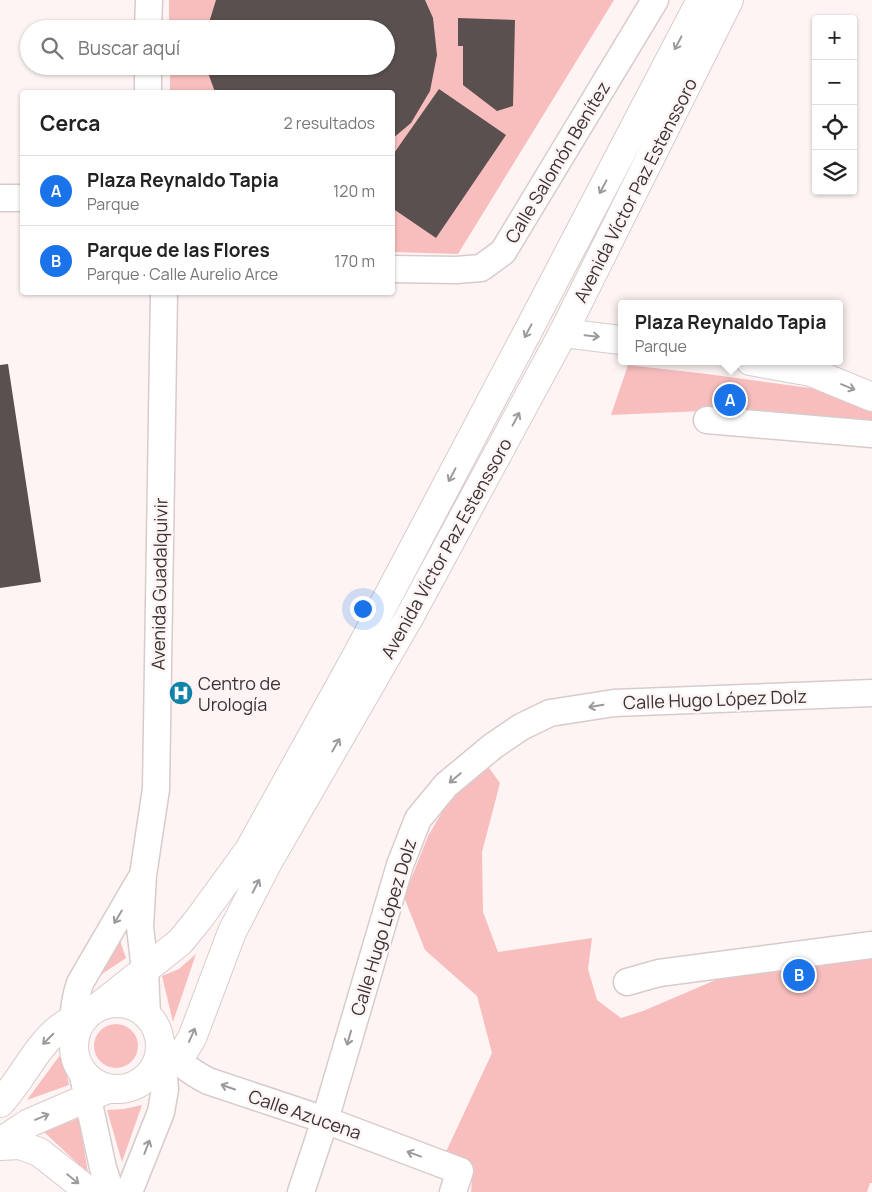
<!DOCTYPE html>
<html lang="es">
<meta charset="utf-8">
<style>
:root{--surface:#fff;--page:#f2f2f2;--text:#222;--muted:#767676;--line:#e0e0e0;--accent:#1a73e8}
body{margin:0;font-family:Manrope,sans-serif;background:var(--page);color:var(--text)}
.controls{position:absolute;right:15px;top:15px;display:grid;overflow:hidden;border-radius:5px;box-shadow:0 1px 4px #0004}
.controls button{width:45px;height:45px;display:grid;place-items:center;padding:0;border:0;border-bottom:1px solid var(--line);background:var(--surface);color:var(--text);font:25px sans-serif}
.you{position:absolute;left:362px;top:608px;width:18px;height:18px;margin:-12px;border:4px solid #fff;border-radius:50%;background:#1a73e8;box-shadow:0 0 0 8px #1a73e833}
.badge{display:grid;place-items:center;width:32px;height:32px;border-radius:50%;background:var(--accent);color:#fff;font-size:16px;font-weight:700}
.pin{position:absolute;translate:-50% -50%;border:2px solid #fff;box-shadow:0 1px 5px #0006}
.popup{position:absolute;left:618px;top:300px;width:225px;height:65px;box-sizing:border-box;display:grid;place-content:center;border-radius:5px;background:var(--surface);filter:drop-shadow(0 1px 4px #0005);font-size:16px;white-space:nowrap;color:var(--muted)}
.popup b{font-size:19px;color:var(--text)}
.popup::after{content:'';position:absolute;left:50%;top:100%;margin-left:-10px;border:10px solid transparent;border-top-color:var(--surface)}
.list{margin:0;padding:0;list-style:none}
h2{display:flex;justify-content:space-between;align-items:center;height:65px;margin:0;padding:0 20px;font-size:21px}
h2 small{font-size:16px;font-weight:400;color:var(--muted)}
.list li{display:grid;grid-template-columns:32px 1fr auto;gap:15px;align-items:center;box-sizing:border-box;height:70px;padding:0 20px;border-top:1px solid var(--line)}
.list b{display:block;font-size:19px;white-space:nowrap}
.list p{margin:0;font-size:16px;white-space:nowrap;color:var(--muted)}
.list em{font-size:16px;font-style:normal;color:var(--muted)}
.icon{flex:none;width:28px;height:28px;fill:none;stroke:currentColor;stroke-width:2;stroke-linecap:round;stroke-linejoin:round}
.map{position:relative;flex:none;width:872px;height:1192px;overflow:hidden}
.search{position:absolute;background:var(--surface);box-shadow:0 1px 4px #0004;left:20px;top:20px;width:375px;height:55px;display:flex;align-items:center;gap:12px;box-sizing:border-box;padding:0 18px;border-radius:28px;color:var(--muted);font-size:19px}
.panel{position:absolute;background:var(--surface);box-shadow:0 1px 4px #0004;left:20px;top:90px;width:375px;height:205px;border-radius:5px}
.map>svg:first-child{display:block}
.green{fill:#f8bebe}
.building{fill:#5a5050}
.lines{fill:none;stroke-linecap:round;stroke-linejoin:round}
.minor-casing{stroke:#d8cbcb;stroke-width:29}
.tertiary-casing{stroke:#d8cbcb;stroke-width:30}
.primary-casing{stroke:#d8cbcb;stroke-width:30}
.minor{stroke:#fff;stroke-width:26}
.tertiary{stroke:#fff;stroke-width:28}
.primary{stroke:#fff;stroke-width:28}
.oneway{stroke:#9c9a9a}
.labels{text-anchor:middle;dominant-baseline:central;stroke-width:5;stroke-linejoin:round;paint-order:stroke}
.street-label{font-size:18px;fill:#393434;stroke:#fef4f4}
.poi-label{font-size:18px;fill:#393434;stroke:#fef4f4;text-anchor:start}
</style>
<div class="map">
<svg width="872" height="1192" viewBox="0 0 872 1192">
<rect width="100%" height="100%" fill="#fef4f4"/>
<path class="green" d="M 169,0 L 614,0 L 458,254 L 393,252 L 392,92 L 170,92 L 170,66 L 386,66 L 386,29 L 169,29 Z
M 628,365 L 707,374 L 817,389 L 872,411 L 872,422 L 703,411 L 611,415 Z
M 487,765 L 500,783 L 482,852 L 483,912 L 498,952 L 592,938 L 588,969 L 597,1000 L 621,1018 L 643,1011 L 739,970 L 872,955 L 872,1183 L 870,1183 L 867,1192 L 471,1192 L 472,1180 L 465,1166 L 444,1156 L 492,1053 L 477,996 L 425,950 L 404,897 L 428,836 L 451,797 Z
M 119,938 L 126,958 L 99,976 Z
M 196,954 L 173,1022 L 162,976 L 179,969 Z
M94 1046a22 22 0 1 1 44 0a22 22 0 1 1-44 0Z
M 63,1051 L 69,1085 L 27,1100 Z
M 142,1105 L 122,1162 L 107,1110 L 124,1109 Z
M 79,1118 L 88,1173 L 44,1132 Z"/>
<path class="building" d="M 216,0 L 425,0 L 433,18 L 437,55 L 430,91 L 411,123 L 392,139 L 392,92 L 215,92 L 207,70 L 206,66 L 386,66 L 386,29 L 207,29 Z
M 458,18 L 515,20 L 513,106 L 497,111 L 463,85 L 463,46 L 458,46 Z
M 439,89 L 506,135 L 436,238 L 392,208 L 392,156 Z
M 8,364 L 41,582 L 0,588 L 0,365 Z"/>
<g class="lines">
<g class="minor-casing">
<path id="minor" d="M 148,29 L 149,0
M 148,92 L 148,66
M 0,198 L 22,198
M 392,269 L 456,270 L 481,268 L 503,252 L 655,0
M 707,420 L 872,434
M 627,982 L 659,973 L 872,945
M 147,1016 L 145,970 L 140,927 L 143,875 L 156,789 L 164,292
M 74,1041 C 73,1019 73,1004 80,983 L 140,880
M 160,1044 C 176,1060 187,1070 208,1081 L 325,1120 L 460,1171 L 453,1192
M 82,1071 L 103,1168 L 111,1192
M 129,1192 L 161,1112 L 165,1089 L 163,1068 L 160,1053
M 301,1192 L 325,1120 L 400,865 L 418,819 L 446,785 L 493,746 L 521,727 L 550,713 L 614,703 L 872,693"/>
</g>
<g class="tertiary-casing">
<path id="tertiary" d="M 563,333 L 621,340
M 750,361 L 811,372 L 872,397"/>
</g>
<g class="primary-casing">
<path id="primary" d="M74 1046a43 43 0 1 1 86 0a43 43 0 1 1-86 0Z
M 98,1007 L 180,942 L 198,920 L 249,850 L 357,655 L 528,331 L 701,0
M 145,1079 L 177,1060 L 184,1051 L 192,1038 L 232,932 L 268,862 L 410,616 L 563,333 L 729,0
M 0,1103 C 22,1080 35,1047 61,1027 C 68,1021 80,1017 89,1013
M 0,1142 L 29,1123 L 108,1089
M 0,1146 L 20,1145 L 39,1152 L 90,1192"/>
</g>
<use href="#minor" class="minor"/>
<use href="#tertiary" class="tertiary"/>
<use href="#primary" class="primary"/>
</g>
<defs><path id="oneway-shaft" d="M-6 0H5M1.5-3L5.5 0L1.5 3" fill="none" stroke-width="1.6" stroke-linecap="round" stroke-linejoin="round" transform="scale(1.25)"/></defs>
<g class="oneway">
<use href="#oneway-shaft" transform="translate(678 43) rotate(118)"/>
<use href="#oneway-shaft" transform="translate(603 187) rotate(118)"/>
<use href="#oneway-shaft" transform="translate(528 331) rotate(118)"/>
<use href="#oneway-shaft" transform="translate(592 336) rotate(6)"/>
<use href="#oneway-shaft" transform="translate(848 387) rotate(22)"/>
<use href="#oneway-shaft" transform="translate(516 419) rotate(-62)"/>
<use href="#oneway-shaft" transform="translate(452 475) rotate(118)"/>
<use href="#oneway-shaft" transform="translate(596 706) rotate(171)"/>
<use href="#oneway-shaft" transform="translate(336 745) rotate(-60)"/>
<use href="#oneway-shaft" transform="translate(455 778) rotate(140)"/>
<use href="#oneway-shaft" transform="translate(256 886) rotate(-63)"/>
<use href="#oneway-shaft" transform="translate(118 917) rotate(121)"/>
<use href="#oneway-shaft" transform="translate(192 1035) rotate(-66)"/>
<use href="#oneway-shaft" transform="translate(349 1038) rotate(106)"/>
<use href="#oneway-shaft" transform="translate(48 1039) rotate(135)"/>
<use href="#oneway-shaft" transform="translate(228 1087) rotate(-161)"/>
<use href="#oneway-shaft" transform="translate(42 1117) rotate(-23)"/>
<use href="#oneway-shaft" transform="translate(147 1147) rotate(-69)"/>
<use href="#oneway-shaft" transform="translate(414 1154) rotate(-160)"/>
<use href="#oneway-shaft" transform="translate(73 1179) rotate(39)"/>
</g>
<defs>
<g id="hospital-disc" transform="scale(1.25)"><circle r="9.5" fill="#1083a9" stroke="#fef4f4"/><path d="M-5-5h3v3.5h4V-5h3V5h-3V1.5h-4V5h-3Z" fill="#fff"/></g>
</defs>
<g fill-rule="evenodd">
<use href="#hospital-disc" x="181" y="693"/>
</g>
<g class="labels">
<g class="street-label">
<text transform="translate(557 162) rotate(-59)">Calle Salomón Benítez</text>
<text transform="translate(635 190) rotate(-63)">Avenida Víctor Paz Estenssoro</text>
<text transform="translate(446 548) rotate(-61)">Avenida Víctor Paz Estenssoro</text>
<text transform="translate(159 584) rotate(-89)">Avenida Guadalquivir</text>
<text transform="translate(715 699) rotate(-2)">Calle Hugo López Dolz</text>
<text transform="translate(383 927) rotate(-73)">Calle Hugo López Dolz</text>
<text transform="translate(305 1114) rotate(19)">Calle Azucena</text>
</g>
<g class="poi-label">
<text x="198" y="683">Centro de<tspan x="198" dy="21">Urología</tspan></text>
</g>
</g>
</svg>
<div class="controls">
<button>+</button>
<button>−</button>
<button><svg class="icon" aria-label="locate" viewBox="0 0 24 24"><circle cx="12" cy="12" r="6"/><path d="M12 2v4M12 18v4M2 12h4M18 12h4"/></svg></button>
<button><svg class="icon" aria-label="layers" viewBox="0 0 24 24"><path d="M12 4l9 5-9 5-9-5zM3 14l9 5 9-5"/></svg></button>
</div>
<div class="you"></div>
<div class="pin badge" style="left:730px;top:400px">A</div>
<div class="popup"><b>Plaza Reynaldo Tapia</b>Parque</div>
<div class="pin badge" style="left:799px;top:975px">B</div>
<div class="search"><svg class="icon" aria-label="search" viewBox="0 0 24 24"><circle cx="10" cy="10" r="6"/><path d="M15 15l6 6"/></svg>Buscar aquí</div>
<section class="panel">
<h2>Cerca<small>2 resultados</small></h2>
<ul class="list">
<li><span class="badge">A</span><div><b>Plaza Reynaldo Tapia</b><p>Parque</p></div><em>120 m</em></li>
<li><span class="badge">B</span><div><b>Parque de las Flores</b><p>Parque · Calle Aurelio Arce</p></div><em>170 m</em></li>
</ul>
</section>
</div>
